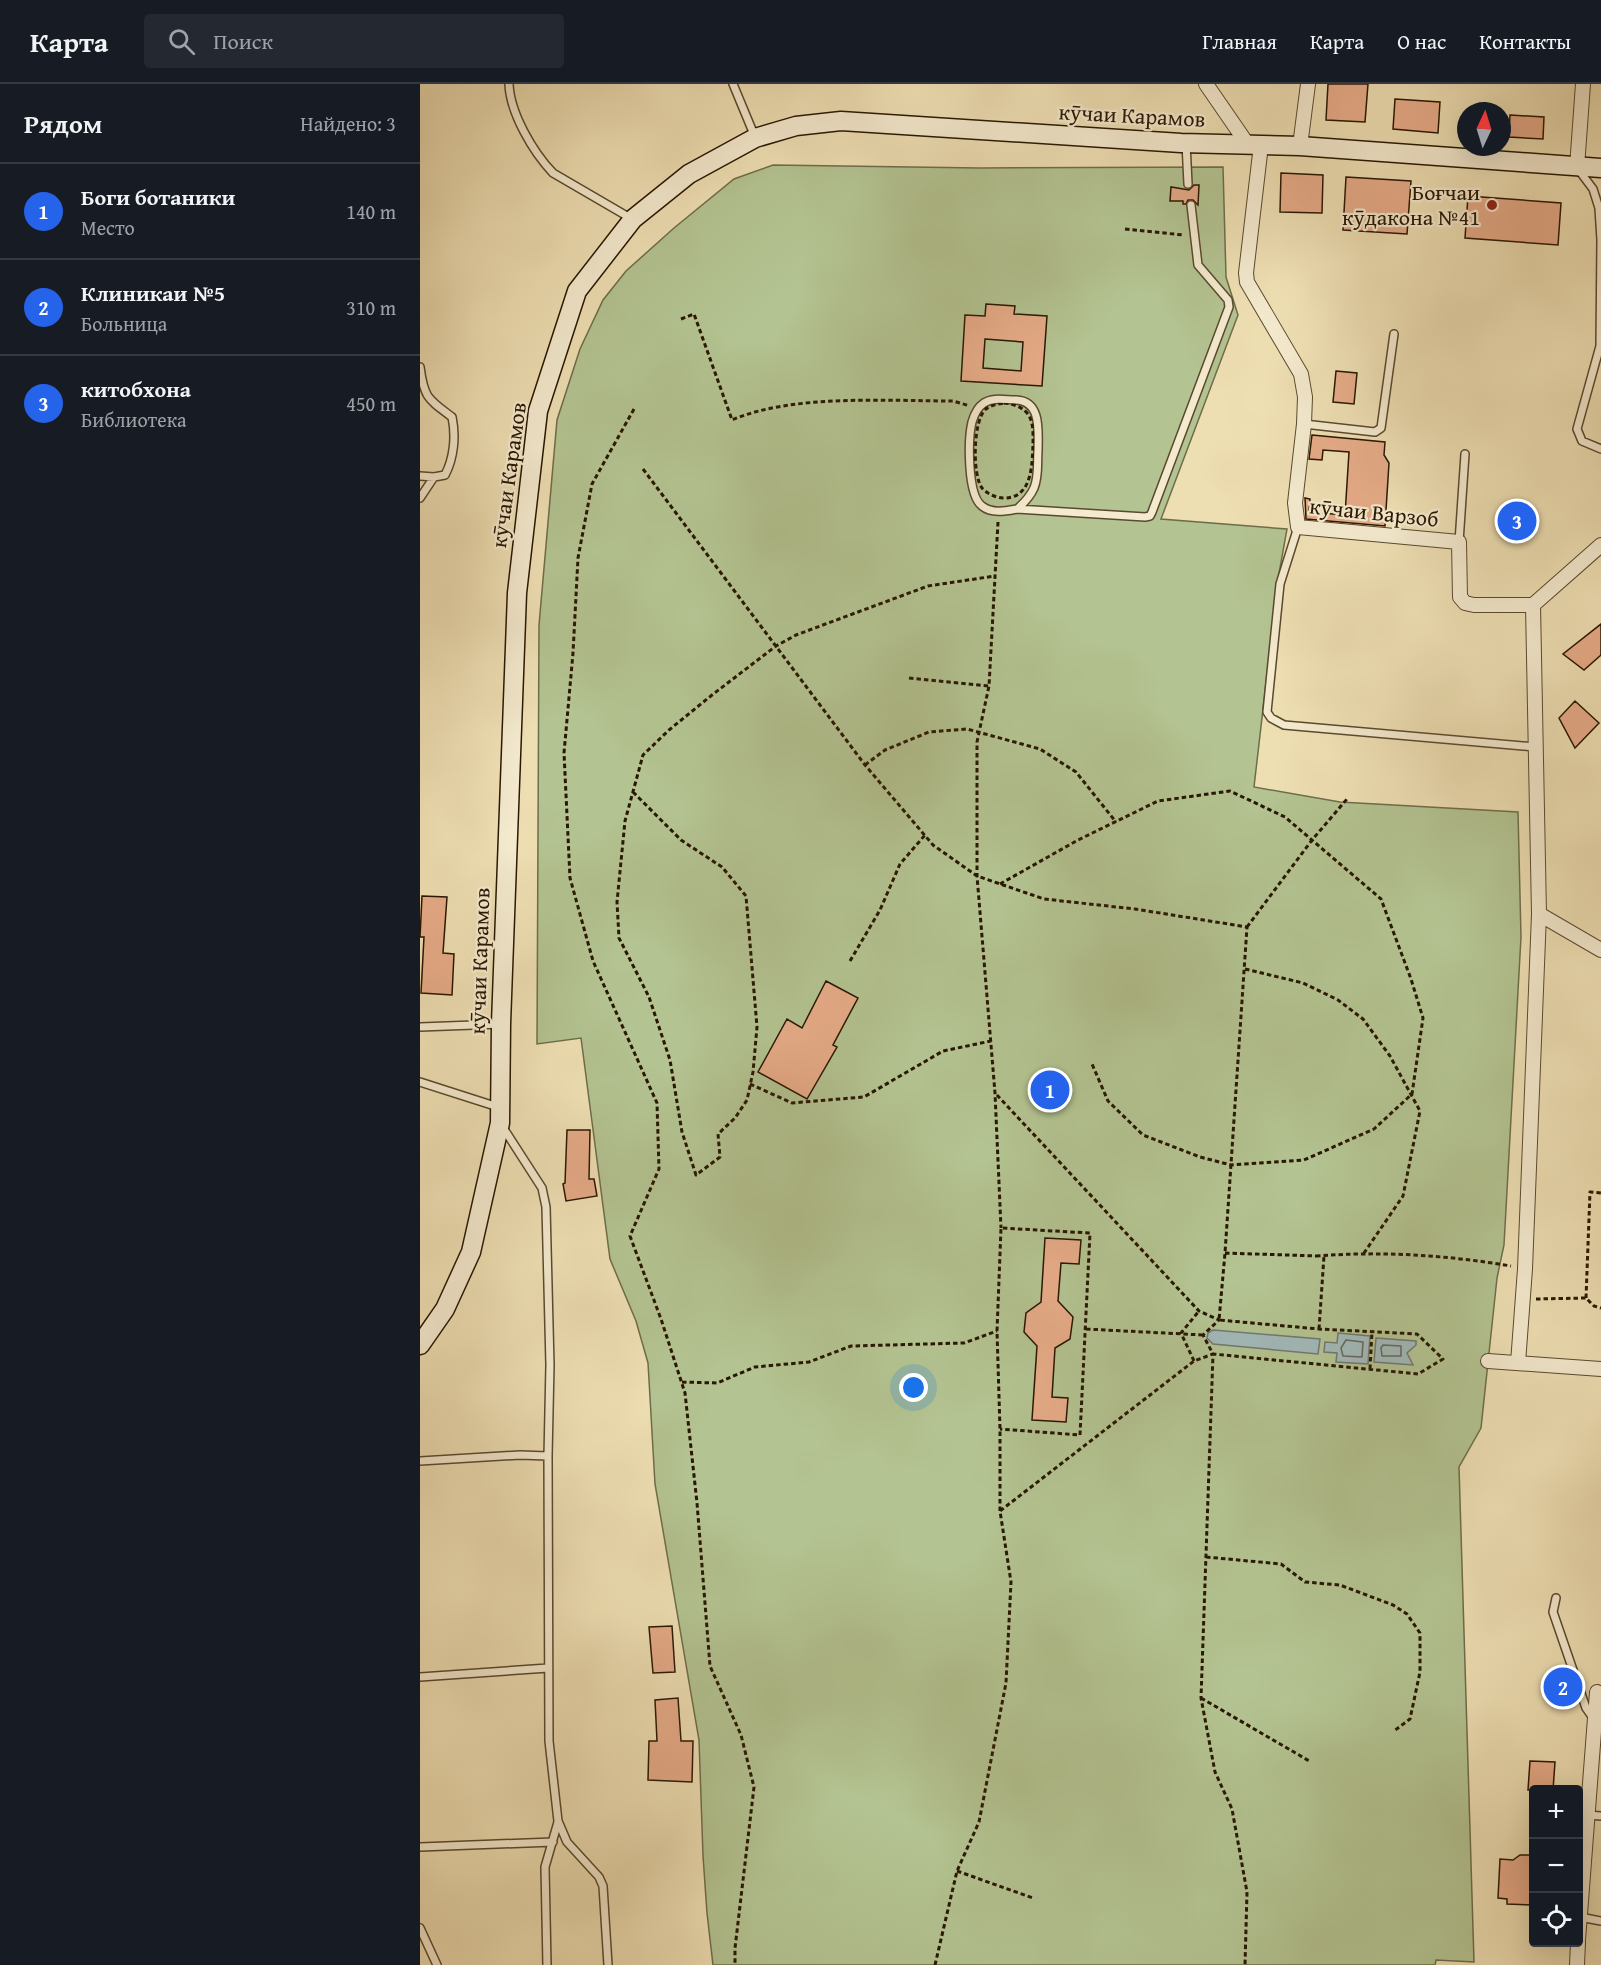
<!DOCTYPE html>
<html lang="ru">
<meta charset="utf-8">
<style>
:root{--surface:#171b24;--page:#242831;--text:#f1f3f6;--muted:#9ea1a6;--line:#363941;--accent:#2563eb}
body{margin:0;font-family:"Gentium Book Plus",serif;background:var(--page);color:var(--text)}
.controls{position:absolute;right:18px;bottom:18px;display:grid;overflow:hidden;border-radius:6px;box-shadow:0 6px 24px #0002}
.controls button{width:54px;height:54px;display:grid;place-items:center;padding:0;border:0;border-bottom:2px solid var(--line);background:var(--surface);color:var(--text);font:30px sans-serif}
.compass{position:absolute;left:1037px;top:18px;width:54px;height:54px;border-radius:50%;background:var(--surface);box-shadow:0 6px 24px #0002;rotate:4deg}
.you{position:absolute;left:494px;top:1304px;width:21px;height:21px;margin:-15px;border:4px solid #fff;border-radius:50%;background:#1a73e8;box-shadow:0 0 0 9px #1a73e833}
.badge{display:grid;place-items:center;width:39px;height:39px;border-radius:50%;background:var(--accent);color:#fff;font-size:20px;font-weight:700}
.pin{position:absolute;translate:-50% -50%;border:3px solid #fff;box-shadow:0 2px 6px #0006}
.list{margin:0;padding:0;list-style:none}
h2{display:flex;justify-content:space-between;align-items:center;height:78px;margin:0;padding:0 24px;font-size:26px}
h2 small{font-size:20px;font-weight:400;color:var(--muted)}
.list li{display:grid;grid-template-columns:39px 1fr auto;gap:18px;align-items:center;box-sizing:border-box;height:96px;padding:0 24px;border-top:2px solid var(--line)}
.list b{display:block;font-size:22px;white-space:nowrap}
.list p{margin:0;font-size:20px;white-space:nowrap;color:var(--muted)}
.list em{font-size:20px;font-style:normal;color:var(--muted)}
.icon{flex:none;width:33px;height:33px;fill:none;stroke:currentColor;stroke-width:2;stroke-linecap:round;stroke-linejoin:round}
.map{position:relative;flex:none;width:1181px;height:1881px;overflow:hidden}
header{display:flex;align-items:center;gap:36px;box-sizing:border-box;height:84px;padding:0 30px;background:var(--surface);border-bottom:2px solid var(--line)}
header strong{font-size:28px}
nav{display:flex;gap:33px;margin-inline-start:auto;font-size:21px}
.search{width:420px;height:54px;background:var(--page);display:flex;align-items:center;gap:15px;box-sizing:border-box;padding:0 21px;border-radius:6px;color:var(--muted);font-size:22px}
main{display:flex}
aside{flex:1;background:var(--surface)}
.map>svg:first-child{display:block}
.green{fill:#b3c391;stroke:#6e6d4a;stroke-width:1.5}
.water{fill:#a1b9b9;stroke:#717870;stroke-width:1.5}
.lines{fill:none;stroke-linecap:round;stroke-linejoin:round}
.shore{stroke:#65685e;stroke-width:1.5}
.building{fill:#e6ab88;stroke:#291702;stroke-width:1.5;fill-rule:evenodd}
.service-casing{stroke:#5a492e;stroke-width:10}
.minor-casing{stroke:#5a492e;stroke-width:16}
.secondary-casing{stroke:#291702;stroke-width:21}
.path{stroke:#291702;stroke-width:3;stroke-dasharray:4.5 3;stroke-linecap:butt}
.service{stroke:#f4eace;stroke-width:7}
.minor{stroke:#f4eace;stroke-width:14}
.secondary{stroke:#f4eace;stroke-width:18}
.poi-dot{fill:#8f2418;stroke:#f4eace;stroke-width:2}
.labels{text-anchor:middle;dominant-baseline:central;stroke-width:4.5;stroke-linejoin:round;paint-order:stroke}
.street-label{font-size:22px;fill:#291702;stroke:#f4eace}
.poi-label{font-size:22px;fill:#291702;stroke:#f4eace;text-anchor:end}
</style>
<header>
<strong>Карта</strong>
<div class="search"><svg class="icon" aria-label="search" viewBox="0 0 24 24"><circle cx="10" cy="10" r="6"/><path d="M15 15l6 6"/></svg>Поиск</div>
<nav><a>Главная</a><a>Карта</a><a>О нас</a><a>Контакты</a></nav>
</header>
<main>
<aside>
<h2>Рядом<small>Найдено: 3</small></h2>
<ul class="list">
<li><span class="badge">1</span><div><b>Боги ботаники</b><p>Место</p></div><em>140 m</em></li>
<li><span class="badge">2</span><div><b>Клиникаи №5</b><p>Больница</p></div><em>310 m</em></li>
<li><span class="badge">3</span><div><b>китобхона</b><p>Библиотека</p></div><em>450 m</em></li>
</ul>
</aside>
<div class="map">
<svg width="1181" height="1881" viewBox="0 0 1181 1881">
<rect width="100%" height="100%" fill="#eedfb3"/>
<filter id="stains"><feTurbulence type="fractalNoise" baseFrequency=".00333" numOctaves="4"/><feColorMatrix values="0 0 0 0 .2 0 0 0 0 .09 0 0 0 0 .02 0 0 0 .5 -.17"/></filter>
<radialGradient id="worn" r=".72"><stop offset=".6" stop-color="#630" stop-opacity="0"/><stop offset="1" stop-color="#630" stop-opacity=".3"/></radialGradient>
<path class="green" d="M 353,81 L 560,84 L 803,83 L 806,193 L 818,231 L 741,435 L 867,445 L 858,495 L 834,703 L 920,718 L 1098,728 L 1101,853 L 1084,1161 L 1077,1194 L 1061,1344 L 1039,1383 L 1054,1878 L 1016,1876 L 1015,1881 L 293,1881 L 287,1829 L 283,1772 L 279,1656 L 235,1400 L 228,1279 L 216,1237 L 190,1175 L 161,954 L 117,960 L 119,541 L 137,336 L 160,265 L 183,216 L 206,187 L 254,144 L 314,95 Z"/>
<path class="water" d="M 793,1246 L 900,1255 L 898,1270 L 793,1260 L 787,1254 L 788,1249 Z
M 918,1249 L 950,1252 L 948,1280 L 916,1278 L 917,1269 L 904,1268 L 905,1258 L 917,1259 Z
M 956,1254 L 996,1257 L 996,1261 L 987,1269 L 993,1281 L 954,1278 Z"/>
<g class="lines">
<path class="shore" d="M 926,1256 L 943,1258 L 942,1273 L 923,1272 L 921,1264 Z
M 963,1261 L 981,1262 L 981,1272 L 962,1272 L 961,1264 Z"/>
</g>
<path class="building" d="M 908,0 L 948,0 L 945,38 L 906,36 Z
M 975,15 L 1020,18 L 1018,49 L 973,45 Z
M 1090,31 L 1124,33 L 1123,55 L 1089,53 Z
M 861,89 L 903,91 L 902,129 L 860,128 Z
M 926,93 L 991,97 L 987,150 L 923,146 Z
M 774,101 L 779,101 L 778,121 L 773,116 L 768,116 L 766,120 L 763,120 L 763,117 L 750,117 L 751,103 L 769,106 Z
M 1048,112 L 1141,119 L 1138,161 L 1045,154 Z
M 566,220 L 595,222 L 594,230 L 627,232 L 622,302 L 541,297 L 545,231 L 565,232 ZM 565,255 L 603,258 L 601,287 L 563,284 Z
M 916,287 L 937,289 L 934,320 L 913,318 Z
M 892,351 L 965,358 L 964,371 L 969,379 L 965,442 L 886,435 L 885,414 L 890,415 L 889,428 L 925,431 L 929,368 L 903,366 L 902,376 L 889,375 Z
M 1181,540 L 1181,571 L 1164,586 L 1143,570 Z
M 1155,617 L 1179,639 L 1155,664 L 1139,634 Z
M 2,812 L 27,813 L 23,869 L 34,870 L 32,911 L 1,909 L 4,853 L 0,853 Z
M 406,897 L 438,914 L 413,961 L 417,963 L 387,1015 L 338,988 L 367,935 L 382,944 Z
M 147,1046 L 170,1046 L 169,1095 L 174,1095 L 177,1112 L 146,1117 L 143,1100 L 145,1099 Z
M 625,1154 L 661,1156 L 659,1180 L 641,1179 L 638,1217 L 653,1233 L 650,1255 L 635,1264 L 632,1313 L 648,1314 L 646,1338 L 612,1336 L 617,1262 L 604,1248 L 606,1229 L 621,1218 Z
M 252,1542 L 255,1588 L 233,1589 L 229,1543 Z
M 258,1614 L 261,1657 L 273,1657 L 272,1698 L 228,1696 L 229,1657 L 237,1657 L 235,1616 Z
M 1110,1677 L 1135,1678 L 1133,1706 L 1108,1706 Z
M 1100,1771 L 1113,1771 L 1113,1821 L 1087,1820 L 1087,1815 L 1078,1814 L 1080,1775 L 1093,1776 Z"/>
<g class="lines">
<g class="service-casing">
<path id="service" d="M 89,0 C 90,29 113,68 133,89 L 212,135
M 313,0 L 335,53
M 766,59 L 768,100
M 1158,85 L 1173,105 L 1179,124 L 1181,156 L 1180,262 L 1157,345 L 1162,357 L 1181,365
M 0,283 C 4,314 8,315 32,333 C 36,352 34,374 25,391 L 14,393 L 0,392
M 884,340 L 955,348 L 961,344 L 974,250
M 0,414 L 14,393
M 597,425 C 604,419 610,413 614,404 C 619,392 617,379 618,367 C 618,348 622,317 596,316 C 585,316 573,313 564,319 C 558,323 554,331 552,338 C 548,355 547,411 562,422 C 572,430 586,427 597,425 L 725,433 L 730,432 L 732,428 L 809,223 L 808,216 L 778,181 L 771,121
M 878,443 L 860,500 L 847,628 L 851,634 L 864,641 L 1115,663
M 1039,458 L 1045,370
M 0,943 L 81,940
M 0,998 L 78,1023
M 82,1042 L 122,1104 L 126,1123 L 130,1281 L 128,1372 L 129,1657 L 138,1737 L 147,1758 L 179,1793 L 183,1802 L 188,1881
M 0,1377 L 100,1371 L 128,1372
M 1136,1514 L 1133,1528 L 1166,1624 L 1173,1634
M 0,1593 L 128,1584
M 1167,1731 L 1181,1732
M 0,1763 L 133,1758
M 1160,1833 L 1181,1837
M 0,1844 L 17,1881
M 127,1881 L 125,1783 L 138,1738"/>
</g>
<g class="minor-casing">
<path id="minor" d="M 786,0 L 828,61
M 841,61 L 826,189 L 827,198 L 881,290 L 885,313 L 884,340 L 875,419 L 878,443 L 1039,458 L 1040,513 L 1045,519 L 1054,521 L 1113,521
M 880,62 L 888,0
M 1157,83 L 1163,0
M 1119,830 L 1181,866
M 1068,1277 L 1181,1285
M 1098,1279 L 1105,1185 L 1119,830 L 1113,521 L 1181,461
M 1158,1856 L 1177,1608
M 1157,1881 L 1158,1858"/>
</g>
<g class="secondary-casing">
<path id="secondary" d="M 0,1261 L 25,1225 L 51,1168 L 80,1039 L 81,940 L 97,509 L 118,327 L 157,207 L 213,135 L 269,90 L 335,54 L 376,42 L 421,37 L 761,59 L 880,62 L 1181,84"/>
</g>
<path class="path" d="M 705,145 L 763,151
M 261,235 L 274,230 L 312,336 C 372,310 467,317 533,317 L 550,322
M 584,319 C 593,320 601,322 608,330 C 614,339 613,351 613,361 C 612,382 612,415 583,414 C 576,414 566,409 562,404 C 552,391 553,335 566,325 C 571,321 578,320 584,319 Z
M 214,325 L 172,400 L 158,474 L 153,569 L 144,669 L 150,794 L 173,877 L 237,1019 L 239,1085 L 210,1152 L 241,1235 L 265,1309 L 277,1419 L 290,1582 L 321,1651 L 334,1703 L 315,1864 L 315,1881
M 223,385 L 445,681 L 513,761 L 557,792 L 624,815 L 715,825 L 827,843 L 805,1169 L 799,1236 L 899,1245 L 997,1250 L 1023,1275 L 998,1290 L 793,1270 L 783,1251 L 799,1236 L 779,1227 L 575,1009
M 578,438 L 569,602 L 557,658 L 557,792 L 575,1009 L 581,1144
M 489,594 L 569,602
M 445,681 L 465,666 L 509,648 L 547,645 L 620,665 L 656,688 L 696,738
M 213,708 L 261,756 L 302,783 L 326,812 L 337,943 L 333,988 L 327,1016 L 315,1034 L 298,1050 L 300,1073 L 276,1091 L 262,1048 L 250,976 L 229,913 L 199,854 L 197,818 L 205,737 L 223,671 L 249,646 L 292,611 L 356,562 L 376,551 L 508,502 L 575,492
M 580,800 L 658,756 L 738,717 L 810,707 L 865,733 L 961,815 L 991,895 L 1003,934 L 992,1010 L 954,1045 L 884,1076 L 811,1081 L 780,1073 L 723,1051 L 688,1017 L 672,980
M 827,843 L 892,756 L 927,715
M 430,877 L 460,826 L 480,780 L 505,751
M 825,885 L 883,899 L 918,916 L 943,935 L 970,972 L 1000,1027 L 983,1112 L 944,1169
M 330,1000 L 372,1019 L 444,1013 L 523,967 L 571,957
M 805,1169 L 897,1172
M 896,1172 C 962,1167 1026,1171 1091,1182
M 1166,1214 L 1170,1108 L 1181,1109
M 1116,1215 L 1166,1214 L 1174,1222 L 1181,1224
M 666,1245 L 783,1251
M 899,1245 L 904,1172
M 774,1277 L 761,1249 L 779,1227
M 950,1285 L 952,1248
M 262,1298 L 297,1299 L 335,1283 L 389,1278 L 431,1262 L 544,1259 L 577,1247
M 580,1427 L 580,1345 L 577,1247 L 581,1144 L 670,1149 L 660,1351 L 580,1345
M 786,1473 L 861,1480 L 885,1498 L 920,1501 L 973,1521 L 987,1530 L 1000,1549 L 1000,1588 L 990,1635 L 974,1647
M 781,1614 L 891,1678
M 537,1787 L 613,1814
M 515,1881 L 537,1787 L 559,1738 L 586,1599 L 591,1498 L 580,1427 L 774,1277 L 793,1270 L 781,1614 L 795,1688 L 812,1725 L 827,1808 L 825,1881"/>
<use href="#service" class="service"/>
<use href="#minor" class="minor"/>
<use href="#secondary" class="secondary"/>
</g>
<circle class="poi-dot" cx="1072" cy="121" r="6"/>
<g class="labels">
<g class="street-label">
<text transform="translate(712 31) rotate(3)">кӯчаи Карамов</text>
<text transform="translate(88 391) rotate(-82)">кӯчаи Карамов</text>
<text transform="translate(954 428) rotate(6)">кӯчаи Варзоб</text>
<text transform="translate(59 877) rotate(-88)">кӯчаи Карамов</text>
</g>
<g class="poi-label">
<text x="1060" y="108">Боғчаи<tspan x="1060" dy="25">кӯдакона №41</tspan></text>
</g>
</g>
<rect width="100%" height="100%" filter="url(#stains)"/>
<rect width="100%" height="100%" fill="url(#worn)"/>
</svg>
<div class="controls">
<button>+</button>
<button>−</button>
<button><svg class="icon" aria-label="locate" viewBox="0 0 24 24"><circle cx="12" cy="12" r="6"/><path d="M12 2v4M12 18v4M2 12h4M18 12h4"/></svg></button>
</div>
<svg class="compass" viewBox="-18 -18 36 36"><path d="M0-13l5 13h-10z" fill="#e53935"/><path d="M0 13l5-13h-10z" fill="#9ea1a6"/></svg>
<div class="you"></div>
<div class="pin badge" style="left:630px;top:1006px">1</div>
<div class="pin badge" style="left:1143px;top:1603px">2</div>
<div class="pin badge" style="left:1097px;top:437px">3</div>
</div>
</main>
